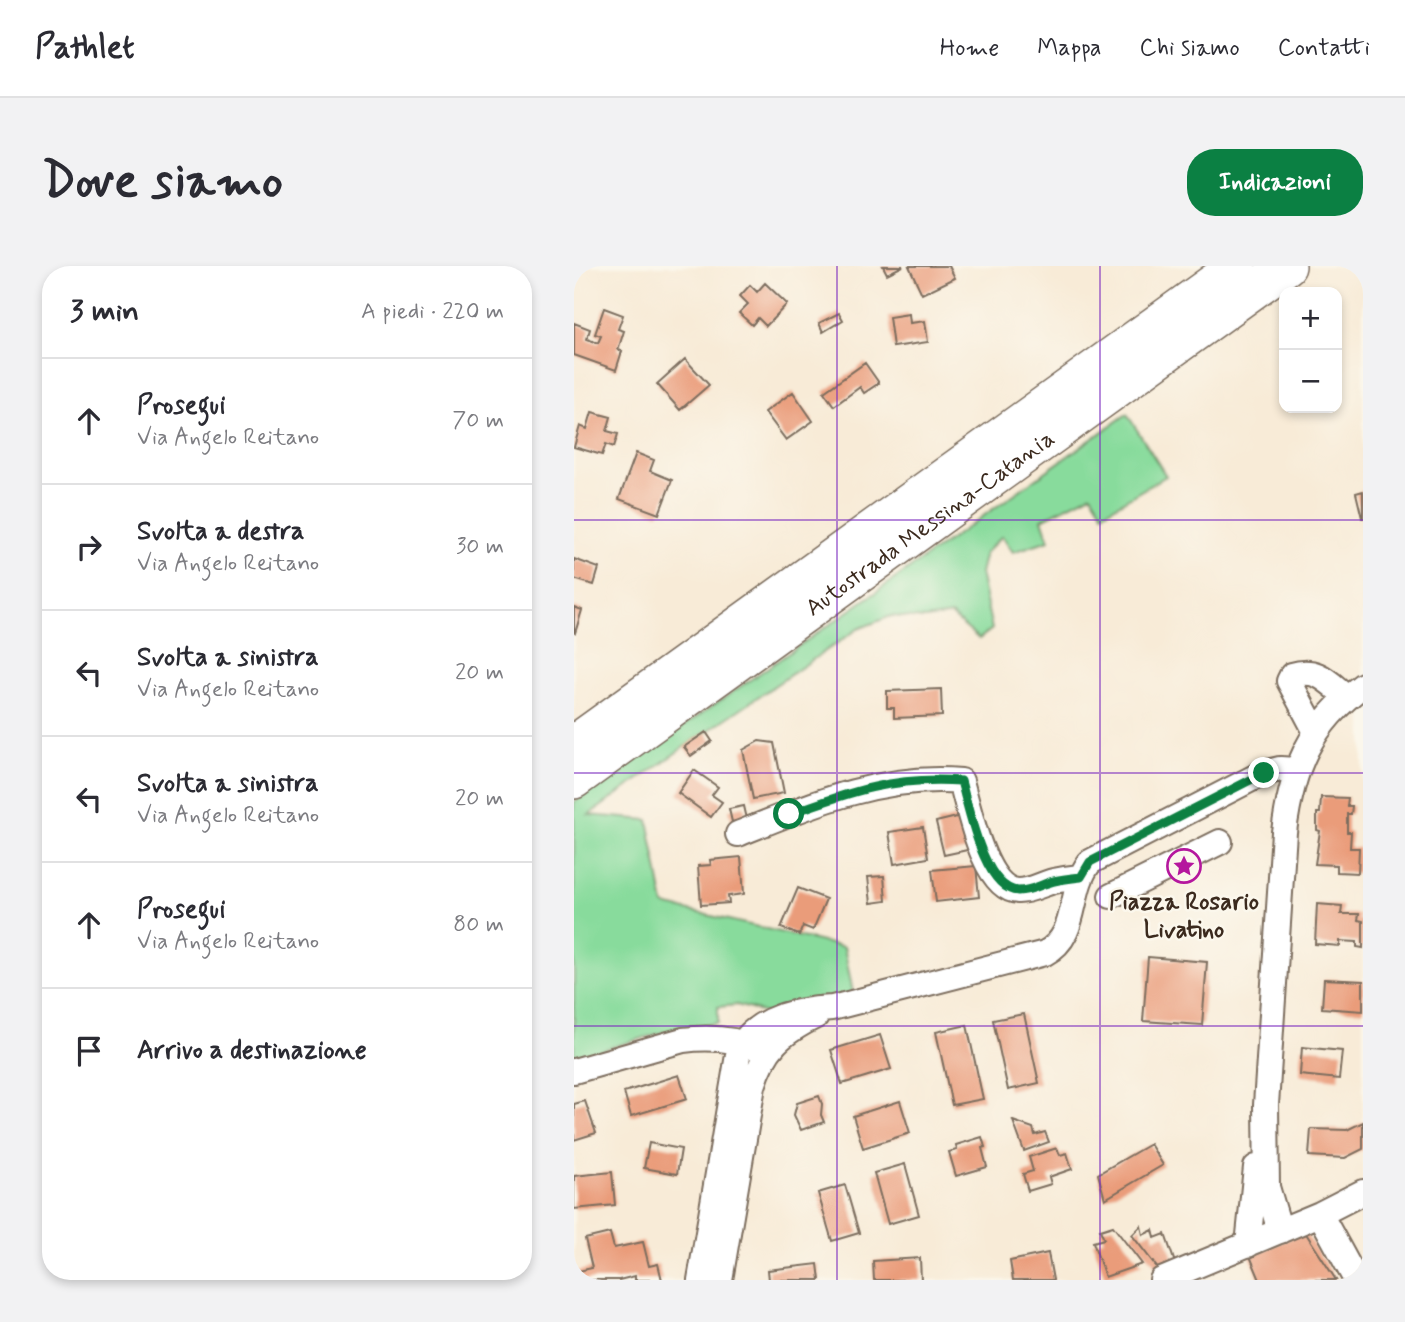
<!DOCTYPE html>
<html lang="it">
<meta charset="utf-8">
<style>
:root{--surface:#fff;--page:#f2f2f3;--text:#2b2b33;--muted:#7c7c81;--line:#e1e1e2;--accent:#0b8043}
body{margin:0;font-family:Mynerve,sans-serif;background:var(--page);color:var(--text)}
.controls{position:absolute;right:21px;top:21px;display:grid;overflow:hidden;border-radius:14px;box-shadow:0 4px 10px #0003}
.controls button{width:63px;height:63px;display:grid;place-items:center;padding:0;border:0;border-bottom:2px solid var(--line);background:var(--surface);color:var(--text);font:35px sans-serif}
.stop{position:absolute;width:21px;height:21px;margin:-16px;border:5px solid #0b8043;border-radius:50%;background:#fff}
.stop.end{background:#0b8043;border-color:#fff;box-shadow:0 2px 7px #0008}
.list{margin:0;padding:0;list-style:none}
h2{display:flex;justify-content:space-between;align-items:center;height:91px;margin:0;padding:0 28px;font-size:30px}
h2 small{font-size:23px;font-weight:400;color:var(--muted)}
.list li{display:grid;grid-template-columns:46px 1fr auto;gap:21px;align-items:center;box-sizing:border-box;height:126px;padding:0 28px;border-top:2px solid var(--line)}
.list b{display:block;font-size:26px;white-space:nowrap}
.list p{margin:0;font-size:23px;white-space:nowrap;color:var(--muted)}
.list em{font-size:23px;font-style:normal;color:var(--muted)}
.icon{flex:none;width:38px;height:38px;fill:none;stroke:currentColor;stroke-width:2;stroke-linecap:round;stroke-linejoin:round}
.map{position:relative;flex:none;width:789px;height:1014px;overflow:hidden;border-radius:28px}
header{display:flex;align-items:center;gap:42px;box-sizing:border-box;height:98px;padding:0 35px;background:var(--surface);border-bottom:2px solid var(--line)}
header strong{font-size:33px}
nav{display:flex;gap:38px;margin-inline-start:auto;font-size:24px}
.intro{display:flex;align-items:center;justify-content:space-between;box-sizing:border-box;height:168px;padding:0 42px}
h1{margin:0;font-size:49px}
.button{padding:18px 32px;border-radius:28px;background:var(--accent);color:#fff;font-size:24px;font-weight:700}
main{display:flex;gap:42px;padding:0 42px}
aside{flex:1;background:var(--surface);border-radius:28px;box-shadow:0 4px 10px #0003}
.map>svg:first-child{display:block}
.green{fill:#88db9c;stroke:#62825d;stroke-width:2}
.building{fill:#ea9c7a}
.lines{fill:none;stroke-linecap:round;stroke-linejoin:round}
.minor-casing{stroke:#7d6e5f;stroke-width:28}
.highway-casing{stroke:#7d6e5f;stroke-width:40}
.minor{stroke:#fff;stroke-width:24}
.highway{stroke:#fff;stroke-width:37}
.route{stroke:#0b8043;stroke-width:9}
.grid{fill:none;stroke:#7b2cbf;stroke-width:2;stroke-opacity:0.55}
.labels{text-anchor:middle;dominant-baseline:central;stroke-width:5;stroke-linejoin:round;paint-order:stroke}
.street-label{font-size:24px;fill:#3b2a1e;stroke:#fbf7ec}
.poi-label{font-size:24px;font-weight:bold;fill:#3b2a1e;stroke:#fbf7ec}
</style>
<header>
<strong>Pathlet</strong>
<nav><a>Home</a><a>Mappa</a><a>Chi siamo</a><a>Contatti</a></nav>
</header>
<div class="intro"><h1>Dove siamo</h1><a class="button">Indicazioni</a></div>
<main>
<aside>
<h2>3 min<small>A piedi · 220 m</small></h2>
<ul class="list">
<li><svg class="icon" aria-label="ahead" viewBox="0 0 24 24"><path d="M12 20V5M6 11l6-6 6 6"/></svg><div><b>Prosegui</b><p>Via Angelo Reitano</p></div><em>70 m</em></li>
<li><svg class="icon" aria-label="right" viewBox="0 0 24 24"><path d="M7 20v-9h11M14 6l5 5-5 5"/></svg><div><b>Svolta a destra</b><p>Via Angelo Reitano</p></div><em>30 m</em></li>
<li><svg class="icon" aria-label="left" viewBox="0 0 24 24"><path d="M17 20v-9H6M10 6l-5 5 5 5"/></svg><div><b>Svolta a sinistra</b><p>Via Angelo Reitano</p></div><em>20 m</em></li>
<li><svg class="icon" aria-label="left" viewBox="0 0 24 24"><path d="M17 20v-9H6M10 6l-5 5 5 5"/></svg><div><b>Svolta a sinistra</b><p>Via Angelo Reitano</p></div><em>20 m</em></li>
<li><svg class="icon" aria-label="ahead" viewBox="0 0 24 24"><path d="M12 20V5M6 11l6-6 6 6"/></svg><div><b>Prosegui</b><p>Via Angelo Reitano</p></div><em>80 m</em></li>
<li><svg class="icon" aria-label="arrive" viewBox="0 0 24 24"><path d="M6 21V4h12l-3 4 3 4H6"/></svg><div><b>Arrivo a destinazione</b></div></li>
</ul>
</aside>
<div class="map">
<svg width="789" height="1014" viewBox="0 0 789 1014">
<rect width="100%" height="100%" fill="#fbf7ec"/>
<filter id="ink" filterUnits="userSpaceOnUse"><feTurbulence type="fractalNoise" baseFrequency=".0143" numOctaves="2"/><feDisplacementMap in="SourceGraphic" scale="14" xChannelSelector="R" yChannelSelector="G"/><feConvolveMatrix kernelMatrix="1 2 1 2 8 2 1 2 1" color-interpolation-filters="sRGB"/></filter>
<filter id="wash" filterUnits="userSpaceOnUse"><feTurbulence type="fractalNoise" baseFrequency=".00686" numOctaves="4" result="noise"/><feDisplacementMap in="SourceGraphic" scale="28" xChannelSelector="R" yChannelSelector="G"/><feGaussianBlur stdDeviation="1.57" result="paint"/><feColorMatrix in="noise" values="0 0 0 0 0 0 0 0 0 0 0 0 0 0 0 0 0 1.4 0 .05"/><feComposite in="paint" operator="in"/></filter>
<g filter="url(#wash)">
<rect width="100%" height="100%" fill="#f8ebd7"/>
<path class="green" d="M 553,148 L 592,210 L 529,247 L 517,228 L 468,253 L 475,274 L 439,286 L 428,270 L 411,287 L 406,307 L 418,363 L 405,373 L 377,349 L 351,353 L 317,350 L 284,363 L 110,481 L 15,549 L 74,554 L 90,639 L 270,681 L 279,727 L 198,749 L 163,739 L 144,741 L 144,757 L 94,765 L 0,792 L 0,536 L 291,334 Z"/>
<g id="blocks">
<path class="building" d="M 309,0 L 329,0 L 313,8 Z
M 335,0 L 375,0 L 381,12 L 348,28 Z
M 191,17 L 213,38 L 192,60 L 184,52 L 178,59 L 165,47 L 174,38 L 166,30 L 176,19 L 183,26 Z
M 30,42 L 49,49 L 44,63 L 50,65 L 44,84 L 48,85 L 42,104 L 0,89 L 0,57 L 16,63 L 13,73 L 24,77 L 27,70 L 21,68 Z
M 265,47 L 269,54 L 249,66 L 245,57 Z
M 335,48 L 336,57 L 351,55 L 354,76 L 319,81 L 315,51 Z
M 111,93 L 135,119 L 106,144 L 83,118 Z
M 291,97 L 305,117 L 290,127 L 286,121 L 260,140 L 250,126 Z
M 219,126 L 239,155 L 212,174 L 191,146 Z
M 18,146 L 37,151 L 33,165 L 44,168 L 40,181 L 32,178 L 28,189 L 0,181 L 6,160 L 13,163 Z
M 62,187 L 80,194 L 76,205 L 98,214 L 85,248 L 45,233 Z
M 789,225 L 789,252 L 788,252 L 782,227 Z
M 0,293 L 25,302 L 20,319 L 0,313 Z
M 0,341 L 8,344 L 1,367 L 0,366 Z
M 367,423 L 368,450 L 320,452 L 320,442 L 313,442 L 313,425 Z
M 132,466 L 138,475 L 117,490 L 110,481 Z
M 185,475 L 200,477 L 210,527 L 179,533 L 169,484 Z
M 120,504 L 144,521 L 138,529 L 148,536 L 137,551 L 104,527 Z
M 747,531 L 774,532 L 773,540 L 778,540 L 777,548 L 773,548 L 773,566 L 777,566 L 776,582 L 785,582 L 784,607 L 763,606 L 763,599 L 741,598 L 746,565 L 743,564 L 743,547 L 746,547 Z
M 170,540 L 173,553 L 158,556 L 155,543 Z
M 391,549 L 398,583 L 370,589 L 362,556 Z
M 349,561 L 354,592 L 320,598 L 315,566 Z
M 167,591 L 170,628 L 154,630 L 155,637 L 127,639 L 124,600 L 137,599 L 136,594 Z
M 402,600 L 405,631 L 362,636 L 358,604 Z
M 310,610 L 312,635 L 297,637 L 294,611 Z
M 224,622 L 252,633 L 239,664 L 229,660 L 225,669 L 207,662 Z
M 743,638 L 768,640 L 767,648 L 785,648 L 784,654 L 789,655 L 789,682 L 783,681 L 783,676 L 766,675 L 766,680 L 741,678 Z
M 574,691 L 633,696 L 628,759 L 569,755 Z
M 750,713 L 789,715 L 789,745 L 748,742 Z
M 450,748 L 465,817 L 434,824 L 419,754 Z
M 393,759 L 409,833 L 378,839 L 362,766 Z
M 306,769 L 317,803 L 268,818 L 257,784 Z
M 728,781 L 768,785 L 765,813 L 726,809 Z
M 105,809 L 113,833 L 57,850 L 50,826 Z
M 245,830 L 248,838 L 247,849 L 250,856 L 227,864 L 220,849 L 223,837 Z
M 11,835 L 22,867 L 0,874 L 0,838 Z
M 326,835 L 336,867 L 289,882 L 279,850 Z
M 439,855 L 459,862 L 461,869 L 471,866 L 475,876 L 450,885 Z
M 789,856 L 789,883 L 771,892 L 735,890 L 737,863 L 773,864 Z
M 408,871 L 411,881 L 408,882 L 413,901 L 382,910 L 375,886 L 383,884 L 382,879 Z
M 75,877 L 107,883 L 103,908 L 70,902 Z
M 576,878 L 589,899 L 531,933 L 524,908 Z
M 483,882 L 486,889 L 493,887 L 498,903 L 475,911 L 477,918 L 454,925 L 449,908 L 459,905 L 455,891 Z
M 331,898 L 345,949 L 314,958 L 300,907 Z
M 38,906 L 41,939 L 0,943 L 0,910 Z
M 271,919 L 285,967 L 258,975 L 244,927 Z
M 539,960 L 568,998 L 531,1011 L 519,976 L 530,973 L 526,964 Z
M 567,960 L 569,969 L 579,964 L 581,972 L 591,968 L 601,997 L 585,1004 L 558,969 Z
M 731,966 L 762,1014 L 686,1014 L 676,990 Z
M 36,967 L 40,982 L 69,976 L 75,1000 L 84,998 L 88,1014 L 61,1014 L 61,1010 L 45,1014 L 0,1014 L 0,1006 L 18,1002 L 11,973 Z
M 474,987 L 479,1014 L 439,1014 L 436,995 Z
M 346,992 L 347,1014 L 300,1014 L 299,995 Z
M 244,998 L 246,1014 L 195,1014 L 194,1004 Z"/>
</g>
</g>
<g filter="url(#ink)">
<use href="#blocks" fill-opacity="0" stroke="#7d6e5f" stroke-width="2"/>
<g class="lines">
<g class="minor-casing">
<path id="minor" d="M 742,466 L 715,415 L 718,409 C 744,401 754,416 773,431
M 164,568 C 236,539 307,508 387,515 C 395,543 410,623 444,625 C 458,625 467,618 480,615 C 489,613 498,612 507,611
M 537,630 L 646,576
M 0,805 L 109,774 C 134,771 159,772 183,782
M 746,948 L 782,1014
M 706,965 L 693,921 L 692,839 L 710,566 C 718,502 736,458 789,419
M 674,979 L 682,901
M 126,1014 L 165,783 C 183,750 224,744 258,742 L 471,687 C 506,669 493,625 516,596 L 689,507 L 706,503 L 722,504
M 146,1014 L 179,820 C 191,781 206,768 242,750
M 588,1014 L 746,948 L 789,926"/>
</g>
<g class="highway-casing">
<g id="highway">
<path d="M 0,478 L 663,0"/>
<path id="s1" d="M 0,514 L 713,0"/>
</g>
</g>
<use href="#minor" class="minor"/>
<use href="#highway" class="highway"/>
</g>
</g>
<g class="lines" filter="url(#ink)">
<path class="route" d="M 215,548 C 275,526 321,510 387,515 C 395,543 410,623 444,625 C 458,625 467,618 480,615 C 489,613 498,612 507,611 L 516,596 L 690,507"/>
</g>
<path class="grid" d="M 263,0 L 263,1014M 526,0 L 526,1014M 0,254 L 789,254M 0,507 L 789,507M 0,760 L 789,760"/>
<defs>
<g id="sight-ring" transform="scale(1.75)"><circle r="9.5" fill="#fbf7ec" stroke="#b5179e" stroke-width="1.5"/><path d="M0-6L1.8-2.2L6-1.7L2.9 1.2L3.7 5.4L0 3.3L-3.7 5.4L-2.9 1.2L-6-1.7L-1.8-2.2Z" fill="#b5179e"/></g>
</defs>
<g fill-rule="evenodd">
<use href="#sight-ring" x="610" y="600"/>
</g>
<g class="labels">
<g class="street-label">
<text stroke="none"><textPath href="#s1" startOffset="439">Autostrada Messina-Catania</textPath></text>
</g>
<g class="poi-label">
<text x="610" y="636">Piazza Rosario<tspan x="610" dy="28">Livatino</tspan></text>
</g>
</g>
</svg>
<div class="controls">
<button>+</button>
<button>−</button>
</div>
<div class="stop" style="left:215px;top:548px"></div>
<div class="stop end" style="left:690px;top:507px"></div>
</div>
</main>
